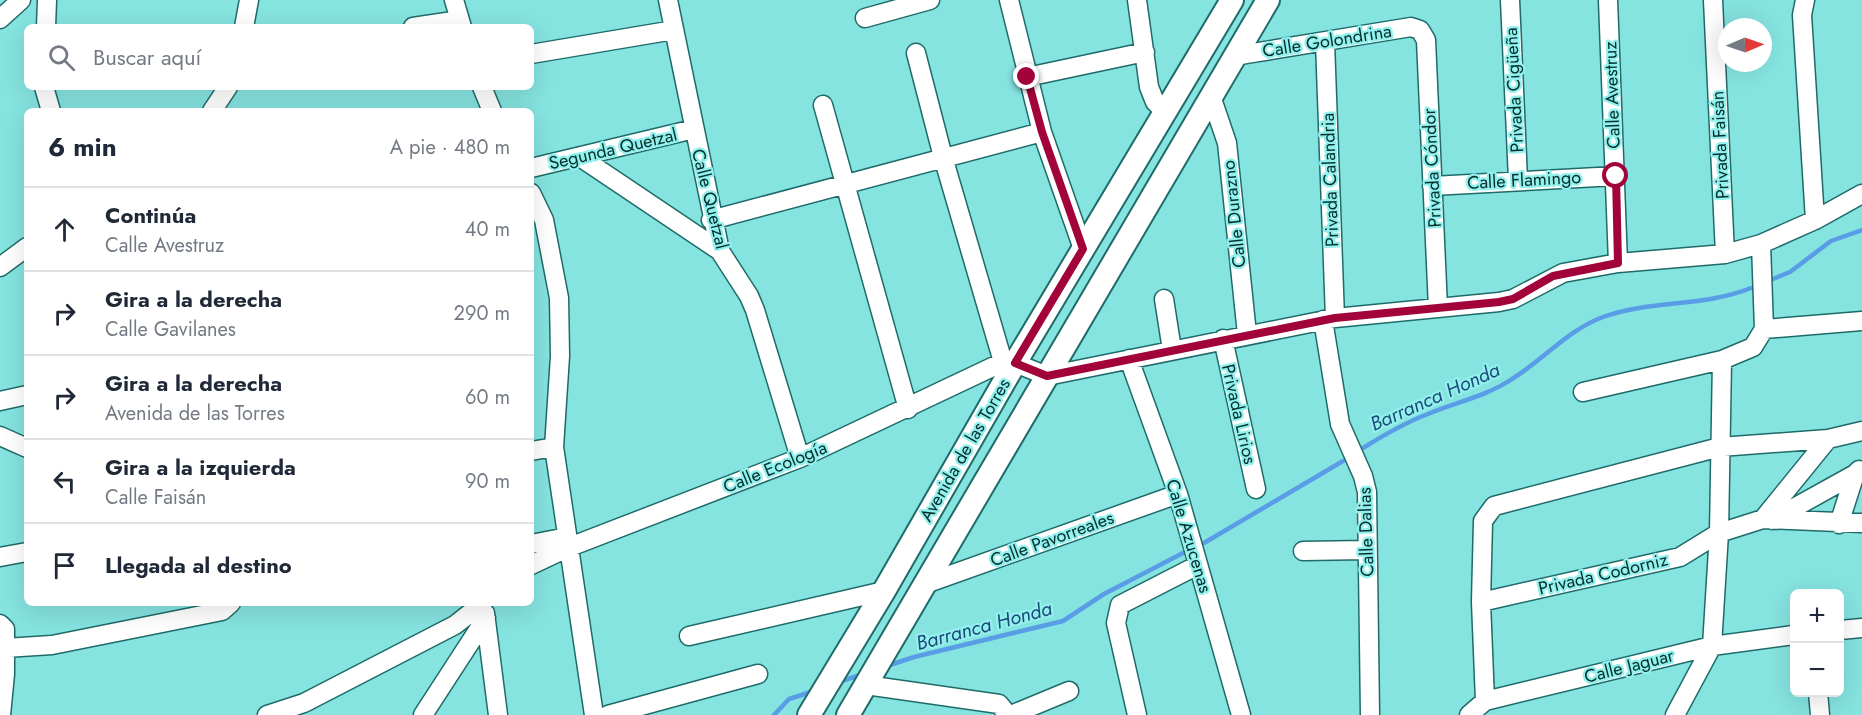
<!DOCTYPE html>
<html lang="es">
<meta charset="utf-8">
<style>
:root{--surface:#fff;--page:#f6f6f7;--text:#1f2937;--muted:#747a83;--line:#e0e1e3}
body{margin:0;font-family:Jost,sans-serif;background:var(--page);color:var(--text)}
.controls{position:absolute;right:18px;bottom:18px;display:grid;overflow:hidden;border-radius:9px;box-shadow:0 6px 24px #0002}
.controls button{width:54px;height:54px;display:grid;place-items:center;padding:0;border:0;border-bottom:2px solid var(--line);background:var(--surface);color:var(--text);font:30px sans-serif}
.compass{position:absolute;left:1718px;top:18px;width:54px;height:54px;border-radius:50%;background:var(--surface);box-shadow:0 6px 24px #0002;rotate:88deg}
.stop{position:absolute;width:18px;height:18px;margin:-14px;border:4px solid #a1033a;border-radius:50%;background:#fff}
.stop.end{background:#a1033a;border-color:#fff;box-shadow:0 2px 6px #0008}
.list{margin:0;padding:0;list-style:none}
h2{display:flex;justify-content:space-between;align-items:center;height:78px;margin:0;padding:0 24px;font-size:26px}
h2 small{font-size:20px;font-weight:400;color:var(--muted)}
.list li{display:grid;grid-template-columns:39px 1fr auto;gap:18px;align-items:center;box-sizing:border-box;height:84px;padding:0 24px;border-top:2px solid var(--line)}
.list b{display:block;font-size:22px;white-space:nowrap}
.list p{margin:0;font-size:20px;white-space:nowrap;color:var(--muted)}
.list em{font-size:20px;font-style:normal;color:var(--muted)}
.icon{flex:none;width:33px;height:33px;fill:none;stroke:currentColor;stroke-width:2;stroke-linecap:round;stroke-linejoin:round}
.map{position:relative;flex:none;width:1862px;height:715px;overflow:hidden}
.search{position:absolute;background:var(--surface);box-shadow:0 6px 24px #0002;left:24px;top:24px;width:510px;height:66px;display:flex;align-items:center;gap:15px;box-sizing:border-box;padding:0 21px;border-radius:9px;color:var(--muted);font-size:22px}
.panel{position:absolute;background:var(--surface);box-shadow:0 6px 24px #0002;left:24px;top:108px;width:510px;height:498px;border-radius:9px}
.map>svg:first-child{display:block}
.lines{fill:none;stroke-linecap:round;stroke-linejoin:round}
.stream{stroke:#5a9de7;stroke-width:4.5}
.minor-casing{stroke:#1f6b69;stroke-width:21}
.major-casing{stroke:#1f6b69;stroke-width:26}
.minor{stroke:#fff;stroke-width:18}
.major{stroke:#fff;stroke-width:22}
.route{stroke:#a1033a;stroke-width:8}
.labels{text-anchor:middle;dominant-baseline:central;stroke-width:4.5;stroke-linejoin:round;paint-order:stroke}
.street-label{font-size:18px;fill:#032f2e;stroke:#92f0ed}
.water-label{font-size:20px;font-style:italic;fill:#1d4a7b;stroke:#92f0ed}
</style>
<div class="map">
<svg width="1862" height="715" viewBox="0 0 1862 715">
<rect width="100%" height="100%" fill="#85e3e0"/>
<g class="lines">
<path class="stream" d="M 1773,279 L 1790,272 L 1831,241 L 1862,230
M 1363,448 C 1384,435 1404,423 1428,414 C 1456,402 1485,397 1512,379 C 1543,360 1568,330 1603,317 C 1650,300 1704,307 1751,288
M 1204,543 L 1343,461
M 887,666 L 914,657 L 1063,621 L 1104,594 L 1183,553
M 839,682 L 863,674
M 774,715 L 789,699 L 814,691"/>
<g class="minor-casing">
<path id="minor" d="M 454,0 L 462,27
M 668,0 L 720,251 L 749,296 L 755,310 L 800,458
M 1009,0 L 1042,132 L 1083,249
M 1137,0 L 1149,87 L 1155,102 L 1165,112
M 1510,0 L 1518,180
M 1608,0 L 1618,263
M 1713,0 L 1725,254
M 1805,0 L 1802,15 L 1815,220
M 865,18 L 930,0
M 0,19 L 21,0
M 46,27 L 47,0
M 244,27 L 249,0
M 413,27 L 460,20
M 1325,42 L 1335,318
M 916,53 L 943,157 L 1003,362
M 531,54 L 674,30
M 1234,56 L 1411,27 L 1420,30 L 1426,40 L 1438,308
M 1027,77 L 1145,52
M 44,87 L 51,111
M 482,87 L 492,111
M 1211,96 L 1227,143 L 1247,334
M 823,105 L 908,409
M 212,111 L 228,87
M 580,157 L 720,251
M 531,168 L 694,129
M 1432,186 L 1616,176
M 531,193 L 544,220 L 559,298 L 560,356 L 554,447 L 594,715
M 711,220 L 1042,132
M 0,267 L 27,247
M 1164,299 L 1172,350
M 1323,320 L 1340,424 L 1363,476 L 1367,492 L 1370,715
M 1764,329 L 1862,321
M 1223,339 L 1256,489
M 1129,359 L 1178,494 L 1241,715
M 1583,392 L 1722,360
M 0,401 L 27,395
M 0,436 L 27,448
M 531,451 L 554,447
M 1763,519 L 1828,439 L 1862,431
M 1772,520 L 1855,474
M 1839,524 L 1855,474 L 1859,470
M 531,544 L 567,537
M 1303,551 L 1366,550
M 0,557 L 27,552
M 531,565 L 567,548 L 800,458 L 1003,362 L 1015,363 L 1047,376 L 1335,318 L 1499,302 L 1513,299 L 1563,273 L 1618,263 L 1725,254 L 1761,244 L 1815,220 L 1862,194
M 925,584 L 1178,494
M 1481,602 L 1680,557 L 1719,533 L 1763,519 L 1862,523
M 485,613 L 498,715
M 0,624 L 5,629 L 5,648
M 1840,630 L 1862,628
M 689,636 L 884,591
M 866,685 L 999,704 L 1008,715
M 1818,692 L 1820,715
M 1485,701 L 1481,602 L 1483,521 L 1494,506 L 1720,447 L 1828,439
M 1,715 L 5,674 L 5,648 L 52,645 L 222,611 L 231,603
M 267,715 L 304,703 L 455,625 L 483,603
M 423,715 L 486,618
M 608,715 L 758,674
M 1011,715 L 1069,691
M 1137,715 L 1116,623 L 1120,605 L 1198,565
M 1469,715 L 1485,701 L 1712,646 L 1794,635
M 1675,715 L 1712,646 L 1719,533 L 1722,360 L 1753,347 L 1764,329 L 1761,244"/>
</g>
<g class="major-casing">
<path id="major" d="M 809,715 L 884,591 L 1015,363 L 1232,0
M 848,715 L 1268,0"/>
</g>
<use href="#minor" class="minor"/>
<use href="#major" class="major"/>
</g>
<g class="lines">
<path class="route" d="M 1027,77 L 1042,132 L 1083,249 L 1015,363 L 1047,376 L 1335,318 L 1499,302 L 1513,299 L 1553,276 L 1618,263 L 1616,176"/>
</g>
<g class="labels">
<g class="street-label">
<text transform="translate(1327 41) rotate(-9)">Calle Golondrina</text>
<text transform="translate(1514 90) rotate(-93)">Privada Cigüeña</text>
<text transform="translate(1612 95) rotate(-92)">Calle Avestruz</text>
<text transform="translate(1720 145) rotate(-93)">Privada Faisán</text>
<text transform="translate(613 149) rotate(-13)">Segunda Quetzal</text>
<text transform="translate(1432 168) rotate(-93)">Privada Cóndor</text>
<text transform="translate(1330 180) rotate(-92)">Privada Calandria</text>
<text transform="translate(1524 180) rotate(-3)">Calle Flamingo</text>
<text transform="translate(710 199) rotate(76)">Calle Quetzal</text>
<text transform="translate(1234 214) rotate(-96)">Calle Durazno</text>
<text transform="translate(1239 414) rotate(77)">Privada Lirios</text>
<text transform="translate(965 450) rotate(-60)">Avenida de las Torres</text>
<text transform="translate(775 467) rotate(-22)">Calle Ecología</text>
<text transform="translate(1366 532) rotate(-92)">Calle Dalias</text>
<text transform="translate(1189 536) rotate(73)">Calle Azucenas</text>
<text transform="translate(1052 539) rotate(-20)">Calle Pavorreales</text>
<text transform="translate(1603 574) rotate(-13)">Privada Codorniz</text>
<text transform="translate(1629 666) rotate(-14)">Calle Jaguar</text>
</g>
<g class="water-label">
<text transform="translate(1435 397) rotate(-24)">Barranca Honda</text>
<text transform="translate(984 626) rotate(-15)">Barranca Honda</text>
</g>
</g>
</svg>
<div class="controls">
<button>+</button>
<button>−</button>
</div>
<svg class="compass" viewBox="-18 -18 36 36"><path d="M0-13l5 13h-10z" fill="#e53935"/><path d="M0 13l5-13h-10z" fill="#747a83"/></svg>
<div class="stop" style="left:1616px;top:176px"></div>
<div class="stop end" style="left:1027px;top:77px"></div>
<div class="search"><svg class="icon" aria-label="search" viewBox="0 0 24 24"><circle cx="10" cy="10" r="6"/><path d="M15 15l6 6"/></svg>Buscar aquí</div>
<section class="panel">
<h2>6 min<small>A pie · 480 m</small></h2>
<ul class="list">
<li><svg class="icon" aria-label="ahead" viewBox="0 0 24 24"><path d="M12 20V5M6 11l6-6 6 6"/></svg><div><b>Continúa</b><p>Calle Avestruz</p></div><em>40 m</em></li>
<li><svg class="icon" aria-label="right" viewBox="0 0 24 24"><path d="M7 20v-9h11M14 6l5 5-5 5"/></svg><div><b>Gira a la derecha</b><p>Calle Gavilanes</p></div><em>290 m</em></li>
<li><svg class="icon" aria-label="right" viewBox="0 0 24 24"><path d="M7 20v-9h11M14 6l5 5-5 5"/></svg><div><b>Gira a la derecha</b><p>Avenida de las Torres</p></div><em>60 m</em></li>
<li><svg class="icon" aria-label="left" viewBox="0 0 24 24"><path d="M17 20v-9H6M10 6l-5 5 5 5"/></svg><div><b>Gira a la izquierda</b><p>Calle Faisán</p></div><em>90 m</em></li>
<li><svg class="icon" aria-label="arrive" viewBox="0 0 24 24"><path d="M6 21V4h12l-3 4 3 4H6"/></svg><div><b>Llegada al destino</b></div></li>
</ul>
</section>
</div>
